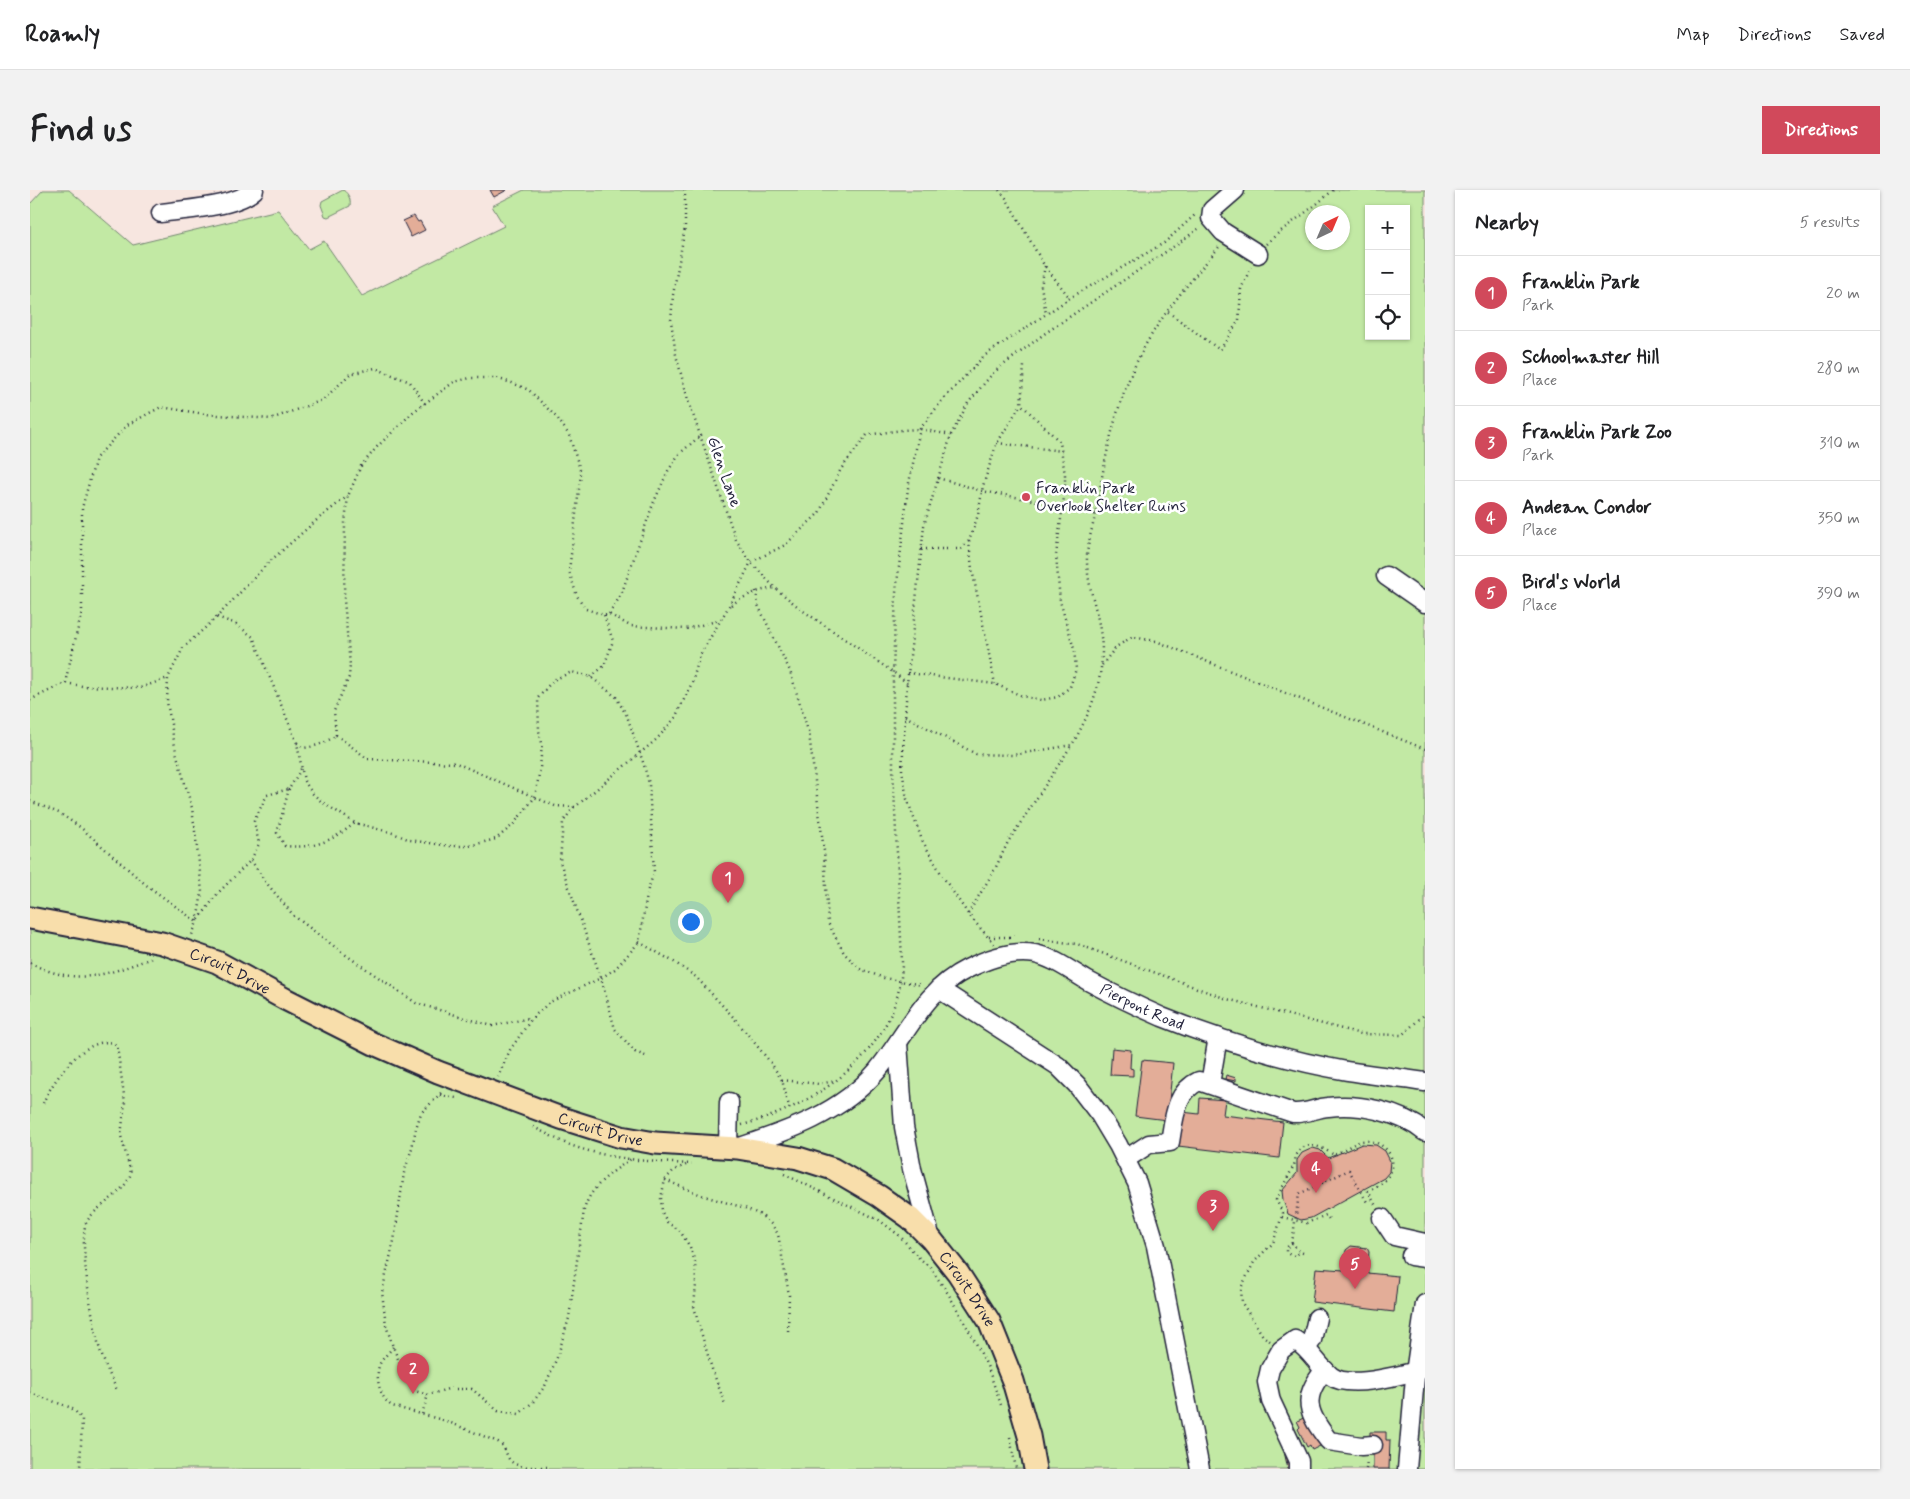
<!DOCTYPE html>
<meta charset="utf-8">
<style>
:root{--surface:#fff;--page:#f2f2f2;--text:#202124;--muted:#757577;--line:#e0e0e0;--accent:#d1495b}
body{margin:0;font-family:Mynerve,sans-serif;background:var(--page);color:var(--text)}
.controls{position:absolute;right:15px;top:15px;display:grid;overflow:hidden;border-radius:0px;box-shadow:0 1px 4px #0004}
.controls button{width:45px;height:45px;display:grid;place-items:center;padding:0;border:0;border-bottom:1px solid var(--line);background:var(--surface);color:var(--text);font:25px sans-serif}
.compass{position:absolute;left:1275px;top:15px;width:45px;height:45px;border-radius:50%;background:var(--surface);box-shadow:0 1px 4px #0004;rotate:44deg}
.you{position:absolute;left:660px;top:731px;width:18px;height:18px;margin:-12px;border:4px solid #fff;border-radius:50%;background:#1a73e8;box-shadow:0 0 0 8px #1a73e833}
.badge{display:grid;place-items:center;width:32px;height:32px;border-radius:50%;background:var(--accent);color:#fff;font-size:16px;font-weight:700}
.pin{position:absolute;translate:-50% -41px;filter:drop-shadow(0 1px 2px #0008)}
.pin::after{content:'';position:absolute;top:26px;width:18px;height:15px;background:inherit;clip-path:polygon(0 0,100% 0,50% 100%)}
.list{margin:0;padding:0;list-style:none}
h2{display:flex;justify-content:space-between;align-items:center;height:65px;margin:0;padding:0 20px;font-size:21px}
h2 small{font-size:16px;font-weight:400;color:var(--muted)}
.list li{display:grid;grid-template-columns:32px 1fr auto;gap:15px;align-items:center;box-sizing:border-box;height:75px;padding:0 20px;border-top:1px solid var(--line)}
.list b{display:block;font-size:19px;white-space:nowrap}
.list p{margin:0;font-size:16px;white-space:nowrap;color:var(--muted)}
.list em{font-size:16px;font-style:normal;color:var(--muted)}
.icon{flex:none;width:28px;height:28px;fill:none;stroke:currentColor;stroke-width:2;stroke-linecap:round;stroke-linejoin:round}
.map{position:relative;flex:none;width:1395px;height:1279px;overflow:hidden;border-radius:0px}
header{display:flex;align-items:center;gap:30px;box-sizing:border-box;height:70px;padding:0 25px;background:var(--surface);border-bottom:1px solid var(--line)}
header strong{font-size:24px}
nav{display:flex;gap:28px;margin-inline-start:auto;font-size:18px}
.intro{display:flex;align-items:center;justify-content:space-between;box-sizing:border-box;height:120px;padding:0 30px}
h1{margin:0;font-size:35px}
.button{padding:12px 22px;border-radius:0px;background:var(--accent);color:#fff;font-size:18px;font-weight:700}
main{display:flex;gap:30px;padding:0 30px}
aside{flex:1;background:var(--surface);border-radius:0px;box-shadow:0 1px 4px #0004}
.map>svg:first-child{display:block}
.green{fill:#c2e9a4;stroke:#728670;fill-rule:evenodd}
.building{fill:#e3ad98;stroke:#22223b}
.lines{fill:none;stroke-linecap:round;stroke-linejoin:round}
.minor-casing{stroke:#22223b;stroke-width:21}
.major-casing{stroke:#22223b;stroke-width:25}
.path{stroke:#22223b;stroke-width:2.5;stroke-dasharray:1 4;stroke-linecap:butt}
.minor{stroke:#fff;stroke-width:18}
.major{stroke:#f8deab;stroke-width:21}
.path-bridge{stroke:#22223b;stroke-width:2.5;stroke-dasharray:1 4;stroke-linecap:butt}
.poi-dot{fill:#d1495b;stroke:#fff;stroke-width:2}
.labels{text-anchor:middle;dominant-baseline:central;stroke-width:5;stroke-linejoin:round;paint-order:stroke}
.street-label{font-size:16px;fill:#22223b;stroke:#fff}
.poi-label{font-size:16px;fill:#22223b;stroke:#fff;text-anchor:start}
</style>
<header>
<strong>Roamly</strong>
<nav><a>Map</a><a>Directions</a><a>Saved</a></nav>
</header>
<div class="intro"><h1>Find us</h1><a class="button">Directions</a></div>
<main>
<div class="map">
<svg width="1395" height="1279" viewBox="0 0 1395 1279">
<rect width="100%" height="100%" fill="#f7e6e0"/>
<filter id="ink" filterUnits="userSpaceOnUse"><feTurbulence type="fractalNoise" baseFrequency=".02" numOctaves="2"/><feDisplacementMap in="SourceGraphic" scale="10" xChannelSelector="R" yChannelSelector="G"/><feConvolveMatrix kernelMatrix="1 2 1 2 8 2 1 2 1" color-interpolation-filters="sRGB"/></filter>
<g filter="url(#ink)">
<path class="green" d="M 13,0 L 39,0 L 103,55 L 248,20 L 279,59 L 294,51 L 332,106 L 474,36 L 462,16 L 494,0 L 1395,0 L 1395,1279 L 0,1279 L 0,14 ZM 1339,19 L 1376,19 L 1376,146 L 1339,146 ZM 1282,22 L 1312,22 L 1312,52 L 1282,52 Z
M 313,0 C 319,4 321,10 320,16 L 298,27 L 295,26 L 291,15 L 292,11 Z"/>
<path class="building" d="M 460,0 L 477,0 L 464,7 Z
M 384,26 L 388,32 L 390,31 L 395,40 L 381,47 L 373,31 Z
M 1082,858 L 1101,860 L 1100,878 L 1103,879 L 1103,886 L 1080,885 Z
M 1112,870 L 1143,873 L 1137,930 L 1105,926 Z
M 1196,885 L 1206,888 L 1206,891 L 1195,889 Z
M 1170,908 L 1195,910 L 1193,925 L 1253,932 L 1249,968 L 1148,956 L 1152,922 L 1169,924 Z
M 1332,954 L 1346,955 L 1355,961 L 1360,971 L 1359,982 L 1354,988 L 1281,1028 L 1271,1030 L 1258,1024 L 1253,1010 L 1252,1001 L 1267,983 L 1267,970 L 1272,963 L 1283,958 L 1290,960 L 1298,968 Z
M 1321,1056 L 1337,1058 L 1339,1062 L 1337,1083 L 1368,1086 L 1364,1122 L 1282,1112 L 1286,1078 L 1314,1080 L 1316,1060 Z
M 1278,1226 L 1294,1254 L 1282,1260 L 1280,1255 L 1277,1257 L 1268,1239 L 1270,1237 L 1267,1231 Z
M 1340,1242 L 1356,1242 L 1356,1250 L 1360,1250 L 1359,1279 L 1343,1279 L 1343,1252 L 1340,1252 Z
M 1260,1255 L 1260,1279 L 1258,1279 L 1253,1257 Z"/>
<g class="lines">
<g class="minor-casing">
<g id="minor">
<path d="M 1205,0 L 1182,20 L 1181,28 L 1193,42 L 1228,64"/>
<path d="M 131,23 C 156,19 206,17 224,0"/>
<path d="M 1356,386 L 1395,413"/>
<path d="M 909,799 L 1028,876 L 1047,895 L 1070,925 L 1088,955 L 1107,993 L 1126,1056 L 1170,1279"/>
<path d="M 868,853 L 874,937 L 882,979 L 901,1049"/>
<path d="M 1180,894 L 1188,847"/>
<path d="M 698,957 L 699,912"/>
<path id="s1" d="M 707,958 C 759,941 811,923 847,881 C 876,846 894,800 937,779 C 957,769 983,760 1005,764 C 1024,768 1041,781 1058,791 C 1082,804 1107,816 1132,827 C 1192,851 1254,870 1317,881 C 1343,885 1369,888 1395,892"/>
<path d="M 1096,969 L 1119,954 L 1140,952 C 1144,929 1145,902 1169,891 L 1263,923 C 1276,924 1286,918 1298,917 C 1329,913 1371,922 1395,942"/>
<path d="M 1352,1028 L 1364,1046 L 1395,1053"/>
<path d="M 1381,1066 L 1395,1068"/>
<path d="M 1277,1157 L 1282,1150 L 1287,1128"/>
<path d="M 1295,1180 C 1270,1208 1278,1224 1299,1251 L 1331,1256 L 1343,1255"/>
<path d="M 1269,1279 L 1269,1271 L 1241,1211 L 1237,1192 L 1240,1179 L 1251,1160 L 1265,1150 C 1281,1160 1287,1175 1301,1186 C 1318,1199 1367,1186 1386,1181"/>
<path d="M 1377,1279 L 1386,1176 L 1395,1114"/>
</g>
</g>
<g class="major-casing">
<g id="major">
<path id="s2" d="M 0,728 L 132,753 L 187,772 L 255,809 L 344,854 L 408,882 L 531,928 L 591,947 L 625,953 L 707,958 L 768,968 L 803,979 L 849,1006 L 880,1028 L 901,1049 L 928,1083 L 959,1131 L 983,1191 L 999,1246 L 1005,1279"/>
</g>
</g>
<path class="path" d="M 655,0 L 655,38 L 643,105 L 641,131 L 646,165 L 658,210 L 706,350 L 721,372 L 745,398 L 772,420 L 863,482 L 877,493
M 969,0 L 976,8 L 1014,75 L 1040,108
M 1236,54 C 1257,34 1282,20 1303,0
M 1015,76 L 1011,96 L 1016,124
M 1138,122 L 1190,160 L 1209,130 L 1211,99 L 1221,77
M 967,253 L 1032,261
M 908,288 L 952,301 L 1018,313
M 1045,319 L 1066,324
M 939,351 L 942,379 L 965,494
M 891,359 L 931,359 L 939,351 L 948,325 L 953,296 L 966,255 L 991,214
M 726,401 L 728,415 L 760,481 L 779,544 L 794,661 L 798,733 L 814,763 L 830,779 L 854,788 L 892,795
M 701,415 C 716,405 728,400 745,398
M 579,424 L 591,405 L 623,314 L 638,281 L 649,264 L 670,246
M 187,427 L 206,434 L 223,447 L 267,553 L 274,591 L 283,604 L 292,612 L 325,633 L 363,643 L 380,650 L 420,656 L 439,656 L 466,649 L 483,635 L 505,607 L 510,579 L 512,553 L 509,541 L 508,508 L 523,490 L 542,482 L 561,487 L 586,507 L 597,526 L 614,575 L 619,594 L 624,683 L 618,699 L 609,752 L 603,759 L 585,779 L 571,788 L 520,812 L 502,828 L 480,860 L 468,887
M 1072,475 L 1086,457 L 1102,447 L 1126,451 L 1395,559
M 878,483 L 965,494 L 992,506 L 1011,510 L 1028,507 L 1040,497 L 1046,479 L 1044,459 L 1030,411 L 1026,365 L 1035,300 L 1035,285 L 1030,252 L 991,214 L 994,176
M 561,487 L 574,476 L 583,451 L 574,425
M 35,493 L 52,421 L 52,318 L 66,268 L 97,235 L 131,217 L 175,224 L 241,229 L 293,210 L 320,184 L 345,178 L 380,192 L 395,214
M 0,510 L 35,493 L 52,496 L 110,498 L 138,488
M 875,526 L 946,564 L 983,565 L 1042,555 C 1061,522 1076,486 1071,447 C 1068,420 1056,394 1057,365 C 1058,350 1064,333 1067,317 C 1076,258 1090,195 1122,144 C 1141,113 1166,85 1189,57
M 306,545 L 304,521 L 319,487 L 320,475 L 314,410 L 315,333 L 318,306 L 331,276 L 347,257 L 383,222 L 424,192 L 440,188 L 465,188 L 482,193 L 499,200 L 528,229 L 539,245 L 551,283 L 539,381 L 547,406 L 556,419 L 574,425 L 579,424 L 600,436 L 656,439 L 690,430
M 306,545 L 338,569 L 426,573 L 525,616 L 545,617 L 627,549 L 645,528 L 662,493 L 670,465 L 699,416 L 721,372 L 755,355 L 789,323 L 811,279 L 837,245 L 872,240 L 890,239 L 921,245
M 267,553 L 274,558 C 287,556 296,553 306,545
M 271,579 L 259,599 L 237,605 L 224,631 L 229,654 L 221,670 L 188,703 L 167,732 L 172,702 L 169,673 L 162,618 L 146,562 L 137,512 L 138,488 L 153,458 L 187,427 L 238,373 L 288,329 L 318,306
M 259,599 L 247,643 L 255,656 C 285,659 302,651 325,633
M 0,611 L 29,623 L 50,637 L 115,694 L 167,732 L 162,745
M 544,617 L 533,632 L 530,672 L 571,788 L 585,839 L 605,862 L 618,867
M 221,670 L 234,690 L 264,726 L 313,763 L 386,813 L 462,836 L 500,828
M 938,724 L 965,679 L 978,652 L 1041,556
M 959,747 L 989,747
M 1009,749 L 1047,754 L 1197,809 L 1331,844 L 1372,845 L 1395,824
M 609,752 L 644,772 L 666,787 L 705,829 L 741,873 L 752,890 L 760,920
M 964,754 L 938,724 L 913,687 L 892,650 L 877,609 L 872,580 L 877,494 L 894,336 L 921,245 L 938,213 L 963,183 L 1014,144 L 1143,57 L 1171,37
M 0,773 C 48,797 75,785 122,768
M 752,890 L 789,894 L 805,891
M 411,903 L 391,923 L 386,938 L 382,958 L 374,983 L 364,1051 L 352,1102 L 356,1135 L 362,1154 L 372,1179 L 385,1201 L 398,1205 L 418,1199 L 442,1199 L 468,1221 L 489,1224 L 503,1212 L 515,1196 L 528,1165 L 539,1128 L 554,1020 C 561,995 581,983 601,969
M 410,905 L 426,908
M 13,913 C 23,890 54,846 83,853 L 87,856 L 95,912 L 91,946 L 101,983 C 94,1005 69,1013 57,1031 C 47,1047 64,1139 70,1160 C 75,1175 81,1188 88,1202
M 712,935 C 788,916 872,858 872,771 L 863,578 L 863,482 L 866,403 L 878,298 L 890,239 L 911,212 L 954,166 L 1040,108 L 1134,53 L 1166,24
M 503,937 C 514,942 524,948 535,953 C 574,969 621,972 662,974
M 656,975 L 644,980 L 635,990 L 631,1008 L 632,1022 L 637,1032 L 650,1041 L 660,1057 L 665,1072 L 666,1095 L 664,1116 L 668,1132 L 682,1179 L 695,1214
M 754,984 L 849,1030 L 870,1046 L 888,1067 L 900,1077 L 919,1105 L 946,1153 L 958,1178 L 972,1218
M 635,990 L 674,1006 L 715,1018 L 731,1025 L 742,1035 L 748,1044 L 759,1105 L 758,1143
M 1252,1027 L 1277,1033 L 1296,1025 L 1301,1032
M 1262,1053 L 1256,1058 L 1256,1062 L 1260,1065 L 1265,1066 L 1270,1062
M 1240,1151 L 1233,1146 L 1212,1113 L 1211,1098 L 1224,1072 L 1243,1053 L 1253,1023 L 1246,1010 C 1251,998 1258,988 1263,977 C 1265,974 1265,969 1266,966 C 1275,947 1293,958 1304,965 C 1313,961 1323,953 1332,951 C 1353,948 1372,970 1357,988 C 1353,994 1345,997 1338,1001 L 1346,1016
M 363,1157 C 359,1163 351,1169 349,1176 C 345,1190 351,1209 362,1216 L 416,1231 L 468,1252 C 475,1256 475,1262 479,1269 C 486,1279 506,1277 518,1277
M 0,1203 L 39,1217 L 44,1220 L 52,1229 L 50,1279
M 392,1224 L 398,1205
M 980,1247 L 986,1279
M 1336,1279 L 1337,1271"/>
<use href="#minor" class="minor"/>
<use href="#major" class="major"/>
<path class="path-bridge" d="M 1273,1063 L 1270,1062 L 1262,1053 L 1269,1004 L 1319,980 L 1338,1014"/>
</g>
</g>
<circle class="poi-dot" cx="996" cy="307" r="5"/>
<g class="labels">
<g class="street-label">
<text transform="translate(694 282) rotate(71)">Glen Lane</text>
<text stroke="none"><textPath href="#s2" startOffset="208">Circuit Drive</textPath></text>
<text stroke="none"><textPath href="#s1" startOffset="490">Pierpont Road</textPath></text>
<text stroke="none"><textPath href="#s2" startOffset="612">Circuit Drive</textPath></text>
<text stroke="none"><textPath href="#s2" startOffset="1032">Circuit Drive</textPath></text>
</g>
<g class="poi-label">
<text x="1006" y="298">Franklin Park<tspan x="1006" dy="18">Overlook Shelter Ruins</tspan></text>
</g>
</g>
</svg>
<div class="controls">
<button>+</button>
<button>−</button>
<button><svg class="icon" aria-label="locate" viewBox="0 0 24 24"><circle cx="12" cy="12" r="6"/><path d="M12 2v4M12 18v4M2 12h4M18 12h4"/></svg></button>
</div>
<svg class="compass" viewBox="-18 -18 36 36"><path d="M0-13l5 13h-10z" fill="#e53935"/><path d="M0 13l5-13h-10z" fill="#757577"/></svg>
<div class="you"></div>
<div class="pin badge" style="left:698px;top:713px">1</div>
<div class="pin badge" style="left:383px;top:1204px">2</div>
<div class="pin badge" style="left:1183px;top:1041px">3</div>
<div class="pin badge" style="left:1286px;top:1003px">4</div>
<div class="pin badge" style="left:1325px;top:1099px">5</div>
</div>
<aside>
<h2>Nearby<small>5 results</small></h2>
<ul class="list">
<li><span class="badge">1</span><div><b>Franklin Park</b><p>Park</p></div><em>20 m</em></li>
<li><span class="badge">2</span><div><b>Schoolmaster Hill</b><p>Place</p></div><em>280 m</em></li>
<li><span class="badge">3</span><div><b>Franklin Park Zoo</b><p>Park</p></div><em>310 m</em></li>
<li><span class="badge">4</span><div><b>Andean Condor</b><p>Place</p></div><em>350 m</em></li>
<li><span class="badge">5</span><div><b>Bird's World</b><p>Place</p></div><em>390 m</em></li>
</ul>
</aside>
</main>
